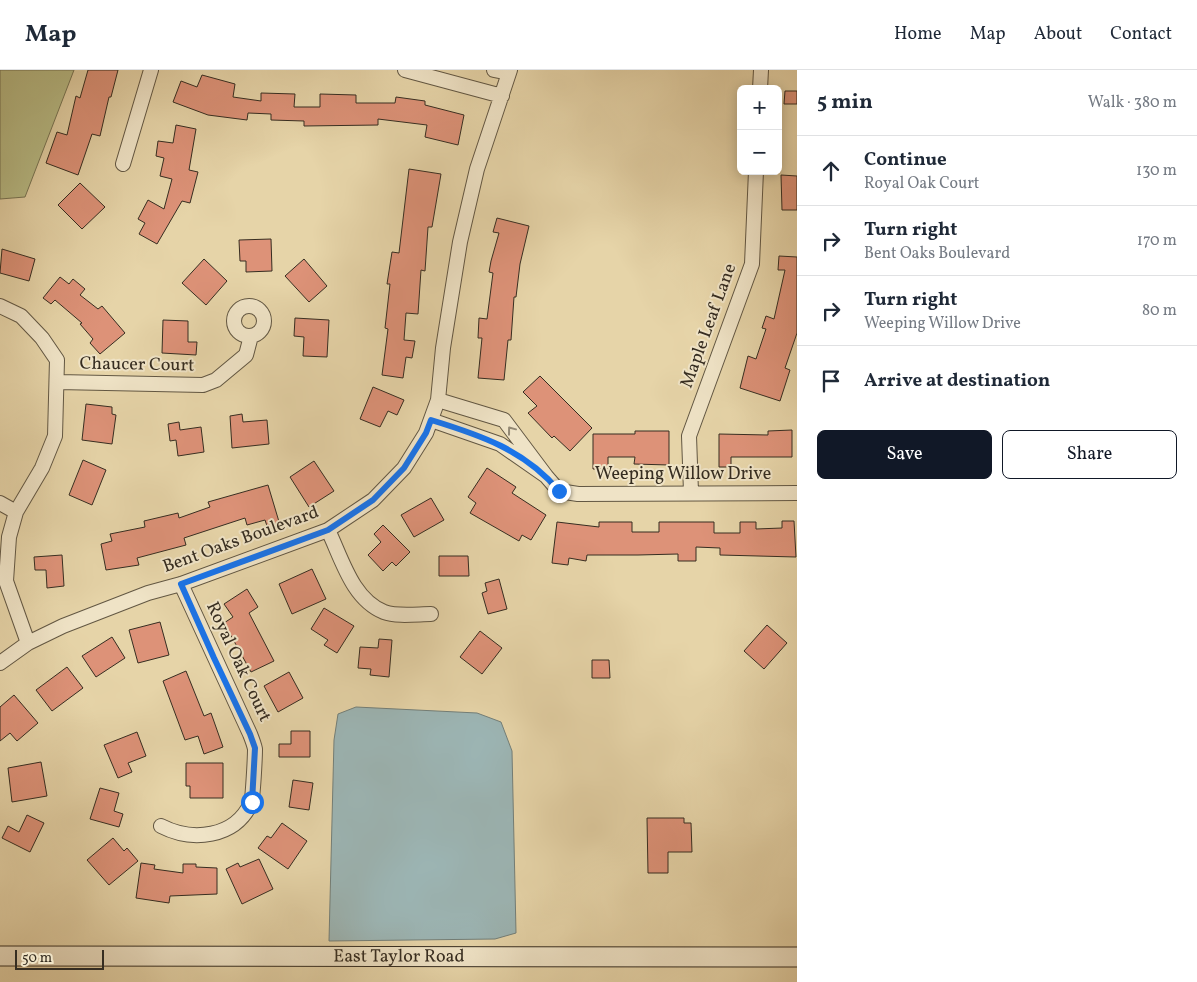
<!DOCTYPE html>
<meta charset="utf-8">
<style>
:root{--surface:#fff;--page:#f6f6f7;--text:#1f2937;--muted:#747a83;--line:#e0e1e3;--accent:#111827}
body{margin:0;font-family:Vollkorn,serif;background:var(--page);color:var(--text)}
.controls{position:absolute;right:15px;top:15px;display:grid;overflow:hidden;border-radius:8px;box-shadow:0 2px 12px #0003}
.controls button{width:45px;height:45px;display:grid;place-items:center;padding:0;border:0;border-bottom:1px solid var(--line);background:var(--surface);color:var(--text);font:25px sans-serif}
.scale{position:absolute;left:15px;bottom:12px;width:89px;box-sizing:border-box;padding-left:5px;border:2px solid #362d21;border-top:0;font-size:14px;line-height:18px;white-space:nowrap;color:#362d21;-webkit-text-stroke:4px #efe3c6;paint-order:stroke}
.stop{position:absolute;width:15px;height:15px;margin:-11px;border:4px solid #1a73e8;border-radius:50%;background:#fff}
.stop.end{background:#1a73e8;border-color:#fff;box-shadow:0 1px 5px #0008}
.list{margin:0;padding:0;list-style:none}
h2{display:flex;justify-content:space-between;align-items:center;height:65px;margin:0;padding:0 20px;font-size:21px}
h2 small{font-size:16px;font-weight:400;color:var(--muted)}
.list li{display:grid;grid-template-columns:32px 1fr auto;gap:15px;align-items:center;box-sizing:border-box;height:70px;padding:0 20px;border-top:1px solid var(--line)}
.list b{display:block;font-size:19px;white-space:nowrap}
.list p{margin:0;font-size:16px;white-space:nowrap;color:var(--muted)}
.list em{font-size:16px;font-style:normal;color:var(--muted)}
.actions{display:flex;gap:10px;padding:15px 20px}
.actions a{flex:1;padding:11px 0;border:1px solid var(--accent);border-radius:8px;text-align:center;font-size:18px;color:var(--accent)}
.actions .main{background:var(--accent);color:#fff}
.icon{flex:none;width:28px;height:28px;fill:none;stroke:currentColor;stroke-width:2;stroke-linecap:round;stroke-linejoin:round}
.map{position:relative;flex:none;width:797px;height:912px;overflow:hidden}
header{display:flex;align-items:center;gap:30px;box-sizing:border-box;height:70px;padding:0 25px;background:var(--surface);border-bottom:1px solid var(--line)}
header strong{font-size:24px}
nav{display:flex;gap:28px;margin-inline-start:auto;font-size:18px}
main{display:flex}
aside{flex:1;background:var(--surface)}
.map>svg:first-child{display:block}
.green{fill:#b8bc86;stroke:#777454}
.water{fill:#9cb5b4;stroke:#737f79}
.building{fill:#dd9278;stroke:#362d21}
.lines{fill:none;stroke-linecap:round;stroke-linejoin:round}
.street-casing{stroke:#625743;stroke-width:16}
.secondary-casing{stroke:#362d21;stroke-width:21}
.street{stroke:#efe3c6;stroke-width:14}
.secondary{stroke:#efe3c6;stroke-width:19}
.oneway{stroke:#928874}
.route{stroke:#1a73e8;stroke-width:6}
.labels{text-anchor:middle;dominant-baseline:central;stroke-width:4;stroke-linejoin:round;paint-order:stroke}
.street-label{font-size:18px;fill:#362d21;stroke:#efe3c6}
</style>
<header>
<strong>Map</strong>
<nav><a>Home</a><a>Map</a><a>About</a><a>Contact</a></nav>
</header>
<main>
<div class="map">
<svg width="797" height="912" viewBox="0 0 797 912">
<rect width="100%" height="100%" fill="#e6d4a8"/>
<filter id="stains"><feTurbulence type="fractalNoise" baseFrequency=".004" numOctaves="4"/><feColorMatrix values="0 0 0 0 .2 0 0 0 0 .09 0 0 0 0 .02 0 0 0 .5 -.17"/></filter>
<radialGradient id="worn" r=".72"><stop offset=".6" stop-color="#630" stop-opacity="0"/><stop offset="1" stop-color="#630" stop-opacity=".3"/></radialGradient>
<path class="green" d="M 0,0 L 74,0 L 25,127 L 0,129 Z"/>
<path class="water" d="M 356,637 L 477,643 L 501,652 L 512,681 L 516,863 L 495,869 L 329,871 L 334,670 L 338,644 Z"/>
<path class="building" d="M 88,0 L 118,0 L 111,27 L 109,27 L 100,66 L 92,64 L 78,105 L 46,93 L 57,62 L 67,65 L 76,26 L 80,28 Z
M 202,5 L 235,14 L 233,27 L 261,31 L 261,23 L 295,24 L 294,37 L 320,37 L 320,24 L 356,25 L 356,33 L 395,33 L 396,27 L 425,31 L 425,35 L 464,45 L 458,75 L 425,67 L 427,55 L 378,49 L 378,55 L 304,56 L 304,51 L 271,50 L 271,44 L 248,43 L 247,50 L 208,45 L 173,32 L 181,11 L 197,17 Z
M 785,21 L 797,21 L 797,34 L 784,34 Z
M 176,55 L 196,59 L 189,100 L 198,102 L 190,133 L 182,131 L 157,174 L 139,164 L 145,153 L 138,149 L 148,130 L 164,139 L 172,109 L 160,106 L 164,88 L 156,86 L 158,71 L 173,73 Z
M 409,99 L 441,104 L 432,157 L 428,157 L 425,201 L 421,200 L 418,244 L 406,243 L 404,270 L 415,271 L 412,288 L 406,287 L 403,308 L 382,305 L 388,259 L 385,258 L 390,214 L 387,214 L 392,182 L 399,183 Z
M 781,105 L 797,106 L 797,140 L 782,140 Z
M 80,113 L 105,137 L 82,159 L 58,135 Z
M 497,148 L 529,156 L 520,194 L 516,227 L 514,227 L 511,270 L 508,270 L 504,310 L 478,308 L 482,268 L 478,268 L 479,248 L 487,249 L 493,203 L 489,202 L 491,191 L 499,163 L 493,162 Z
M 271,169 L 272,201 L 246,202 L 246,191 L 240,191 L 239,170 Z
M 2,179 L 35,189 L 29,211 L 0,203 Z
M 779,186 L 797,187 L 797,263 L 785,298 L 790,300 L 780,331 L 740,318 L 748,286 L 756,289 L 766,259 L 762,258 L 766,246 L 774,249 L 785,200 L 778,200 Z
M 204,189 L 227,211 L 206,235 L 182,213 Z
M 304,189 L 327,216 L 309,232 L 285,206 Z
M 60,207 L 69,214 L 73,209 L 85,219 L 80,225 L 98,239 L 102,236 L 125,263 L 100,284 L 90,273 L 93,269 L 80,254 L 82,253 L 55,230 L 51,234 L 43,228 Z
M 295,248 L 329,250 L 327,287 L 303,286 L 304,267 L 294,266 Z
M 163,250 L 188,251 L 188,272 L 197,272 L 196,285 L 162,283 Z
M 540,306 L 592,358 L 570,381 L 554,366 L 552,368 L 528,343 L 537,336 L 523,322 Z
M 373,317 L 404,330 L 397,345 L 388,341 L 380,357 L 360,349 Z
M 86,334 L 112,337 L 112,344 L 116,345 L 112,374 L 82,370 Z
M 242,344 L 243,352 L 267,350 L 269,374 L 232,378 L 230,346 Z
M 179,352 L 180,360 L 201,357 L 204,382 L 178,386 L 176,370 L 170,371 L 168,354 Z
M 792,360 L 792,387 L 731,387 L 731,397 L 719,397 L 719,364 L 768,365 L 768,361 Z
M 635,361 L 669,361 L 669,395 L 634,394 L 635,387 L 608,387 L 608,399 L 593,399 L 593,364 L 635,364 Z
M 83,390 L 106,400 L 92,435 L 69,425 Z
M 314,391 L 334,421 L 309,437 L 290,407 Z
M 487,398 L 516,417 L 512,423 L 546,445 L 531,470 L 522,465 L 519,471 L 470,443 L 476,433 L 468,427 Z
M 268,415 L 280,455 L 268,459 L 265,450 L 247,455 L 245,448 L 184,468 L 186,475 L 137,488 L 139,495 L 106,500 L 101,474 L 112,471 L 110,464 L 145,457 L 144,451 L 178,443 L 179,448 L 210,437 L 208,432 Z
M 431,428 L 444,450 L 414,467 L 401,445 Z
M 782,451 L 794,451 L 796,487 L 720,485 L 720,478 L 696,477 L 696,491 L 678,491 L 678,484 L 638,485 L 587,485 L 586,491 L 569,488 L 568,495 L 552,493 L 557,452 L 599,457 L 599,452 L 632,452 L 632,462 L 659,462 L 659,452 L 714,452 L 714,463 L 740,463 L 740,452 L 756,452 L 756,459 L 782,458 Z
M 383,455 L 410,482 L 396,496 L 392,492 L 383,501 L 368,485 L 381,472 L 374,464 Z
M 62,485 L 64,516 L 47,518 L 46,500 L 35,500 L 34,487 Z
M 439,486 L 468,486 L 469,506 L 439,506 Z
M 312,499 L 326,529 L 292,544 L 279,514 Z
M 499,509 L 507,539 L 488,544 L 482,523 L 487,521 L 485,513 Z
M 247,519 L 258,537 L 249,543 L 274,591 L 251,602 L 224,553 L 233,547 L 224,534 Z
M 324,538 L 354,556 L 337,583 L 324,575 L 328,570 L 311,559 Z
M 160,552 L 169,585 L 138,593 L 129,560 Z
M 767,555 L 787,573 L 764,599 L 744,581 Z
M 480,561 L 502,578 L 482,604 L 460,587 Z
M 112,567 L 125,588 L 96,607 L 82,586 Z
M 379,569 L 392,570 L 389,607 L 370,605 L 371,599 L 358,598 L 360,577 L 378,578 Z
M 592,590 L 609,590 L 610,608 L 592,608 Z
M 67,597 L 83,618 L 52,641 L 36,620 Z
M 186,601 L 204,646 L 211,643 L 223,677 L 204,684 L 198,666 L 185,670 L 163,611 Z
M 289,602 L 303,628 L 278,642 L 264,616 Z
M 14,625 L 38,653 L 17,671 L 10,663 L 0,671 L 0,637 Z
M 291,661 L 310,661 L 310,687 L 279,687 L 279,674 L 291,674 Z
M 137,662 L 146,686 L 128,693 L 132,702 L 118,708 L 104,675 Z
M 41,692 L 47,726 L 12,732 L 8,698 Z
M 186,693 L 223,693 L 223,728 L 190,728 L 190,716 L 186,716 Z
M 293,710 L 313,713 L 309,740 L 289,737 Z
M 100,718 L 119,723 L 114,741 L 123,744 L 119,757 L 90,749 Z
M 27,745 L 44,753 L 30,782 L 2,768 L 8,756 L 19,762 Z
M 647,748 L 684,748 L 684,753 L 691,753 L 692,782 L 668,782 L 668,803 L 648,803 Z
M 282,753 L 307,771 L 288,799 L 258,778 L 267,766 L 271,768 Z
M 113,768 L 124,781 L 127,778 L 138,791 L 109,815 L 87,790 Z
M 259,789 L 273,819 L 242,834 L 226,799 L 238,793 L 240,797 Z
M 141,793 L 155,795 L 154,799 L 183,803 L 183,794 L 196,794 L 196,797 L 217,798 L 217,824 L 170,826 L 169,833 L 136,828 Z"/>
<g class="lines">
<g class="street-casing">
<path id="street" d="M 405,0 L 502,26
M 494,0 L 509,3
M 760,19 L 761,0
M 123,94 L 151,0
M 0,236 L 21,246 L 42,268 L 57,290 L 55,366 L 42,398 L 16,442 L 9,467 L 6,511 L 28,573
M234 251a15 15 0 1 1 30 0a15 15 0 1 1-30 0Z
M 58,312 L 203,315 L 216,310 L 246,285 L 251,266
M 431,350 L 500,374 L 546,406 L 504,350 L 438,330
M 546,406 L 559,421 L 578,424 L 797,423
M 691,422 L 689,366 L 752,194 L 756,101
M 0,433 L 16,442
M 328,460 C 342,489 352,529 384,542 C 397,547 418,544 431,544
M 0,593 L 28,573 L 63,556 L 148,523 L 181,514 L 328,460 L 373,430 L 404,398 L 426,363 L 438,330 L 443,278 L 460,172 L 477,99 L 510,0
M 161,756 C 192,772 235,768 251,733 C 253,728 255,686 255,679 C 254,674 252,669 250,664 L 181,514"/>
</g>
<g class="secondary-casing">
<g id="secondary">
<path id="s1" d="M 0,886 L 797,887"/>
</g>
</g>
<use href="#street" class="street"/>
<use href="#secondary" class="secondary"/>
</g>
<defs><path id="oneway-chevron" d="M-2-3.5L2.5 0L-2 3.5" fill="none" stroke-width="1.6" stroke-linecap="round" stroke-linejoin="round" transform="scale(1.25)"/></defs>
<use class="oneway" href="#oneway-chevron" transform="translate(511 360) rotate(-127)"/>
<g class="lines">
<path class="route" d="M 252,732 L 255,678 L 250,664 L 214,588 L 181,514 L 328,460 L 373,430 L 404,398 L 426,363 L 431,350 C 480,365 525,380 559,421"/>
</g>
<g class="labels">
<g class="street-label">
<text transform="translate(709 256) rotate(-70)">Maple Leaf Lane</text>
<text transform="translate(137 295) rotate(1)">Chaucer Court</text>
<text x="683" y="404">Weeping Willow Drive</text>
<text transform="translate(241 470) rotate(-20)">Bent Oaks Boulevard</text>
<text transform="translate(238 592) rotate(65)">Royal Oak Court</text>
<text stroke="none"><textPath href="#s1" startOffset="399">East Taylor Road</textPath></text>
</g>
</g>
<rect width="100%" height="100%" filter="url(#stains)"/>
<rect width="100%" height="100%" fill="url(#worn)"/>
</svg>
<div class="controls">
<button>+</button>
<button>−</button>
</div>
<div class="scale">50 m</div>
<div class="stop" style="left:252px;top:732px"></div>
<div class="stop end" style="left:559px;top:421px"></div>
</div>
<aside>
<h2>5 min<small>Walk · 380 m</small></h2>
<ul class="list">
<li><svg class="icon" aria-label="ahead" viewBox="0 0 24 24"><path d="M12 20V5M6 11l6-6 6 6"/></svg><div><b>Continue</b><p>Royal Oak Court</p></div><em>130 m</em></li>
<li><svg class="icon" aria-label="right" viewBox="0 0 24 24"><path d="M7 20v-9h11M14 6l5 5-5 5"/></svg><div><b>Turn right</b><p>Bent Oaks Boulevard</p></div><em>170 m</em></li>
<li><svg class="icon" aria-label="right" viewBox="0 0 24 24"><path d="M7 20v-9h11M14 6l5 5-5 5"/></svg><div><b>Turn right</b><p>Weeping Willow Drive</p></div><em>80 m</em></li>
<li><svg class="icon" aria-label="arrive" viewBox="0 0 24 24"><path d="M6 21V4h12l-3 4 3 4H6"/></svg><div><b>Arrive at destination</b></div></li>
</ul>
<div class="actions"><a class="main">Save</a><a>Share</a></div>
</aside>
</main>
